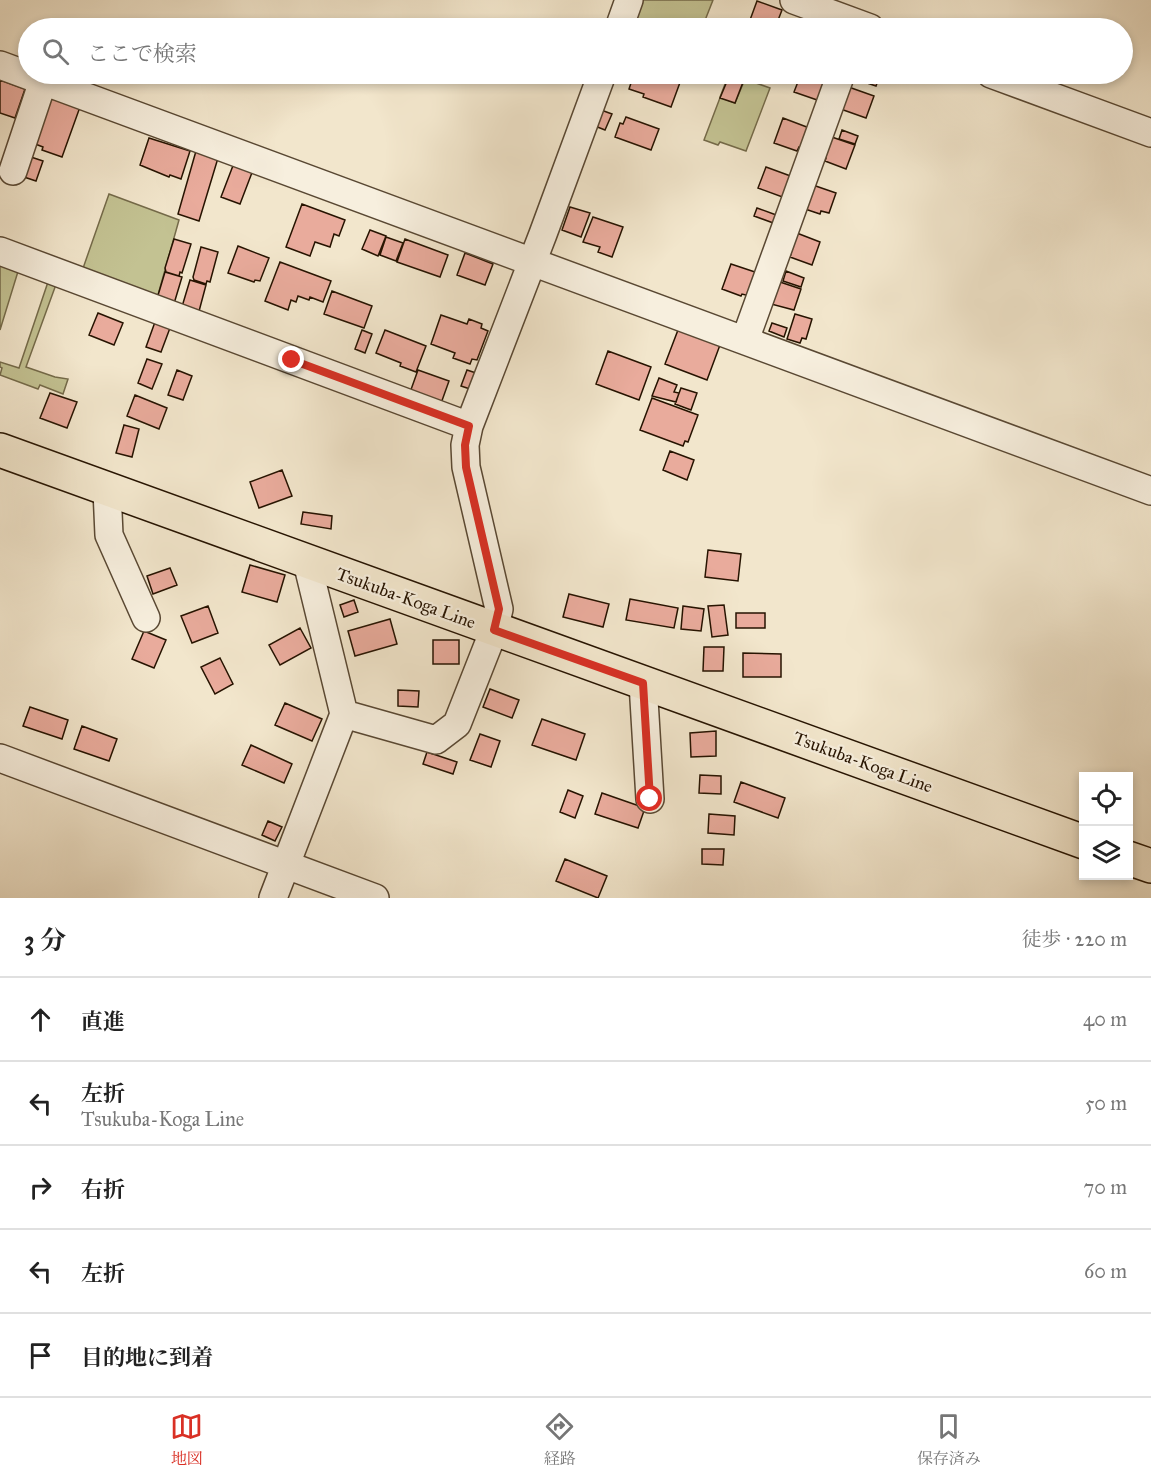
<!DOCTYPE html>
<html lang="ja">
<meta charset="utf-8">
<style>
:root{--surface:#fff;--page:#f2f2f2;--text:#222;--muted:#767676;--line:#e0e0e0;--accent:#d93025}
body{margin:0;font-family:"IM FELL Great Primer","Noto Serif JP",serif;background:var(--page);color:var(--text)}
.controls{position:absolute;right:18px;bottom:18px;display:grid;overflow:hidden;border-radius:0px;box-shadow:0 3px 9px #0003}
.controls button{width:54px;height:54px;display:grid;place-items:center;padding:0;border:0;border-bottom:2px solid var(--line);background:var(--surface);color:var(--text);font:30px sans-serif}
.stop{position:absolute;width:18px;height:18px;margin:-14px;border:4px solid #d93025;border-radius:50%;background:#fff}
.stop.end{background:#d93025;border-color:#fff;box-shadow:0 2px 6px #0008}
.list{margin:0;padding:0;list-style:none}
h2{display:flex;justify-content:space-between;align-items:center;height:78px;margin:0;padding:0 24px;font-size:26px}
h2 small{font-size:20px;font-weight:400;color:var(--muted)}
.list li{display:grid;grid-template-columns:39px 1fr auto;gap:18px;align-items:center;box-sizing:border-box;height:84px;padding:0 24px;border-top:2px solid var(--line)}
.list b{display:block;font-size:22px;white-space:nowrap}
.list p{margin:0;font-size:20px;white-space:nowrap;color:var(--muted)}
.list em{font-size:20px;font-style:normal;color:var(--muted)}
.icon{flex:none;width:33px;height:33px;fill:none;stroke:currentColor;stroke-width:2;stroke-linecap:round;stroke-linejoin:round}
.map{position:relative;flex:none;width:1151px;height:898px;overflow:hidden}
.search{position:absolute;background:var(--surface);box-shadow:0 3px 9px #0003;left:18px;right:18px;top:18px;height:66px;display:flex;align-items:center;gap:15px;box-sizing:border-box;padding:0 21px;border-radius:33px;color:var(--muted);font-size:22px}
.sheet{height:498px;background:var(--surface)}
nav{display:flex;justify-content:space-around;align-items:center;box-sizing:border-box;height:84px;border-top:2px solid var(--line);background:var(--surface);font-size:16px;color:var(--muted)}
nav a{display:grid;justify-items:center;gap:3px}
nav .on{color:var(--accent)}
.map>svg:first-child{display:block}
.green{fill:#c3c292;stroke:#746a49;stroke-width:1.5}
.building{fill:#e9ab9c;stroke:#261300;stroke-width:1.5}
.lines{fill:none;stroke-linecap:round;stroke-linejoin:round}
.minor-casing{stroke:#594833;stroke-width:30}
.major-casing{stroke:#261300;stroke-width:36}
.minor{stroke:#f7efde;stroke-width:27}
.major{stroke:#f2e6cc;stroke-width:33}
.route{stroke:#d93025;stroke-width:8}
.labels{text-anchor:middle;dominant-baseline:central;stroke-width:4.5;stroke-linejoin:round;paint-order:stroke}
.street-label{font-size:18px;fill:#261300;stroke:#f7efde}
</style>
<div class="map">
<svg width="1151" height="898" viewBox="0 0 1151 898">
<rect width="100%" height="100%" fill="#f2e6cc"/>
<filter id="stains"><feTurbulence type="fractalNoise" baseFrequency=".00333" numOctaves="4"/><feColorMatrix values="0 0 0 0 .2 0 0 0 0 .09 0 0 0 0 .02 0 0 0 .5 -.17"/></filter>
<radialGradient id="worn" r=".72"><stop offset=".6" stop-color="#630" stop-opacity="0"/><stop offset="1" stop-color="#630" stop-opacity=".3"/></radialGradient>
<path class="green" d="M 638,0 L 713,0 L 702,28 L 659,28 L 631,18 Z
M 729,74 L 720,97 L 735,103 L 745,79 L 770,88 L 746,151 L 720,142 L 718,145 L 704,140 Z
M 109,194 L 179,220 L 156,302 L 81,274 Z
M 0,258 L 20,265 L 0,330 Z
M 50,276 L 58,279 L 26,367 L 55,377 L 68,379 L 63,394 L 40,385 L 38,389 L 0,375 L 2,368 L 0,367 L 0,362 L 19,368 Z"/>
<path class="building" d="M 757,1 L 782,10 L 775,28 L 750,20 Z
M 634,74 L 671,74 L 682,77 L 671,107 L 643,97 L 644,94 L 629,89 Z
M 730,74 L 745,77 L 735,103 L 720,98 Z
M 801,74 L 808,74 L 831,82 L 823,102 L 794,92 Z
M 870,74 L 880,75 L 876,86 L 867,83 Z
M 0,80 L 25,89 L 15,118 L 0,113 Z
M 843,85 L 874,96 L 866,118 L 835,107 Z
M 47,95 L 80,107 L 62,157 L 42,150 L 43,147 L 30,142 Z
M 601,110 L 612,114 L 605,130 L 595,126 Z
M 626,117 L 659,129 L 651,150 L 615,137 L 620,123 L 623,124 Z
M 783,118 L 812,129 L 805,149 L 799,147 L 797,151 L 774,143 Z
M 842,130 L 858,136 L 855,144 L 839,139 Z
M 826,135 L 855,145 L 846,169 L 825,161 L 826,158 L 819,156 Z
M 149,138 L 190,151 L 181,179 L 170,175 L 169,177 L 140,165 Z
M 196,151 L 218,158 L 199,221 L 178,214 Z
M 22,154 L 43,161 L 36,181 L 15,174 Z
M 234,163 L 253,170 L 240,204 L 221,197 Z
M 766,167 L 796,178 L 788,199 L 758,188 Z
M 807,183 L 836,193 L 829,213 L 821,211 L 820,214 L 799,207 Z
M 302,204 L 345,220 L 339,236 L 334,234 L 330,247 L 315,242 L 310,256 L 286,247 Z
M 570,207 L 590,213 L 581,237 L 562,230 Z
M 757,208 L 779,216 L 776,224 L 754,216 Z
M 593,217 L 623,227 L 612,257 L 598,252 L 600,247 L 583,242 Z
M 370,230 L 386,236 L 378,256 L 362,249 Z
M 789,230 L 820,242 L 812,265 L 790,257 L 791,254 L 782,250 Z
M 386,237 L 403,243 L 396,261 L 380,255 Z
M 174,239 L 191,244 L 182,273 L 180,272 L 179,276 L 166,272 L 165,268 Z
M 405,239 L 448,255 L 440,277 L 397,262 Z
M 238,246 L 269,258 L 260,281 L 255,280 L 254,282 L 228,273 Z
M 201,247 L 218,252 L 210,282 L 207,281 L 206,284 L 194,280 L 193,277 Z
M 465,253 L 493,264 L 485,285 L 457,275 Z
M 280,262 L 331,281 L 323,302 L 310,297 L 309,300 L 298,296 L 296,302 L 291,300 L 288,310 L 265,301 Z
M 731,264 L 758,273 L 750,296 L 742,294 L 741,296 L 722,289 Z
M 786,271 L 804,278 L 801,287 L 783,281 Z
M 165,272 L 182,277 L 173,307 L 156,302 Z
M 771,279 L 801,289 L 794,310 L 771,304 Z
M 190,280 L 206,285 L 198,315 L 181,310 Z
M 332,291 L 372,306 L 364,328 L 324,314 Z
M 98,313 L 123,323 L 114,345 L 89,335 Z
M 795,314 L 812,319 L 806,339 L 802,338 L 800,343 L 787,339 Z
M 441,315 L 467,324 L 469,319 L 482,324 L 481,328 L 488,331 L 477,360 L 472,359 L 470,364 L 453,358 L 455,353 L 431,344 Z
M 155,322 L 170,328 L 161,352 L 146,347 Z
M 772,323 L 787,328 L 784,337 L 769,331 Z
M 362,330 L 372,334 L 365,353 L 355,349 Z
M 385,330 L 426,346 L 416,372 L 400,366 L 401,363 L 376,353 Z
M 678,330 L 720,345 L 707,380 L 665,364 Z
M 608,351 L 651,367 L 639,400 L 596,384 Z
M 147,359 L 162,364 L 152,389 L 138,383 Z
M 177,370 L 192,376 L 183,400 L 168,395 Z
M 418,370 L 449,381 L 439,409 L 408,398 Z
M 467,370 L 479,374 L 473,390 L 461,386 Z
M 659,378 L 677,385 L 674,392 L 679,393 L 676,402 L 652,396 Z
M 681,388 L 697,393 L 691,410 L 675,404 Z
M 50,393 L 77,402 L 67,428 L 40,418 Z
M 135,395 L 167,408 L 159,429 L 127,416 Z
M 652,398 L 698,415 L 688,442 L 685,441 L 683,446 L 640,430 Z
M 124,425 L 139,429 L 132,457 L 116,453 Z
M 670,451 L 694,460 L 687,480 L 663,470 Z
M 282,470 L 292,496 L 259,508 L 250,482 Z
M 303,512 L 332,516 L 331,529 L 301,524 Z
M 708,550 L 741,554 L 738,581 L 705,577 Z
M 250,565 L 285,575 L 277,602 L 242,592 Z
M 170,568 L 177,585 L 153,594 L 147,576 Z
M 569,594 L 609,604 L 603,627 L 563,617 Z
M 630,599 L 678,608 L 674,628 L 626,620 Z
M 354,600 L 358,612 L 344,617 L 340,605 Z
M 724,605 L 728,635 L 712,637 L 708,606 Z
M 208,606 L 218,633 L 192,643 L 181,616 Z
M 683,606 L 704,609 L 701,631 L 681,629 Z
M 736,613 L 765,613 L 765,628 L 736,628 Z
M 390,619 L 397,644 L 355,656 L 348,631 Z
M 300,628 L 311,648 L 280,665 L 269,645 Z
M 144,631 L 166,640 L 154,668 L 132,659 Z
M 433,640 L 459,640 L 459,664 L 433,664 Z
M 704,647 L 724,647 L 723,671 L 703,671 Z
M 743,653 L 781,654 L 781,677 L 743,677 Z
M 220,658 L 233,684 L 215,694 L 201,667 Z
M 490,689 L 519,700 L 512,718 L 483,707 Z
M 398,690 L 419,691 L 418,707 L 398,706 Z
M 285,703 L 322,719 L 312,741 L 275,725 Z
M 30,707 L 68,720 L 62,739 L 23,726 Z
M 542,719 L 585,734 L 576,760 L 532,745 Z
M 82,726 L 117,739 L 109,761 L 74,749 Z
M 716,731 L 716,756 L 691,757 L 690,733 Z
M 480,734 L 500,741 L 491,767 L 470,760 Z
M 251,745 L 292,764 L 284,783 L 242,765 Z
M 427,752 L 457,762 L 453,774 L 423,764 Z
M 700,775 L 721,776 L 721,794 L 699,793 Z
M 741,782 L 785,798 L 778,818 L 734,802 Z
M 568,790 L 583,796 L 575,818 L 560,812 Z
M 602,793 L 645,808 L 638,828 L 595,814 Z
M 709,814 L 735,816 L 734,835 L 708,833 Z
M 268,821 L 282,827 L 275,841 L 262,835 Z
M 702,849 L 724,849 L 723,865 L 702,864 Z
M 565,859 L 607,876 L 598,898 L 556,881 Z"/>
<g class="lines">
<g class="minor-casing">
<path id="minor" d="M 794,0 L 870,28
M 619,28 L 629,0
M 0,65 L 1151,491
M 991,74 L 1151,133
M 13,171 L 43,81
M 0,251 L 469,426
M 745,340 L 841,74
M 107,490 L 109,535 L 146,618
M 643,683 L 650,799
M 344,714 L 436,740 L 457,724 L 494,630 L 499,609 L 466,467 L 465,445 L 469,426 L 543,234 L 602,74
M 0,758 L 375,898
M 273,898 L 344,714 L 307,562"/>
</g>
<g class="major-casing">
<path id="major" d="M 0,450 L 1084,842
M 1128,858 L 1151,866"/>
</g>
<use href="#minor" class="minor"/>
<use href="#major" class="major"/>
</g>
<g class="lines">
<path class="route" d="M 292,360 L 469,426 L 465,445 L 466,467 L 499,609 L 494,630 L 643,683 L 650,799"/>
</g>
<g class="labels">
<g class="street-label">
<text transform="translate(406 598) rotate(20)">Tsukuba-Koga Line</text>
<text transform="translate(863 762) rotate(20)">Tsukuba-Koga Line</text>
</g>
</g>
<rect width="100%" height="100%" filter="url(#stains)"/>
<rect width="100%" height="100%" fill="url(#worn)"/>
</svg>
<div class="controls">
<button><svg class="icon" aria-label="locate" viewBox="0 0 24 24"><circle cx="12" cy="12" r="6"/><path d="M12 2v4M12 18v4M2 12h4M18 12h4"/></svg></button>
<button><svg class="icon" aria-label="layers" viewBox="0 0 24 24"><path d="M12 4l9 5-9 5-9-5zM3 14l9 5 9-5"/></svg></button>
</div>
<div class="stop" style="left:650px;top:799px"></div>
<div class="stop end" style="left:292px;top:360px"></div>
<div class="search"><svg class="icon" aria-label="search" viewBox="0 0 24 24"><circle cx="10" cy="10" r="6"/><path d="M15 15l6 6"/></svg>ここで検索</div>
</div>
<section class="sheet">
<h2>3 分<small>徒歩 · 220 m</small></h2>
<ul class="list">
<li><svg class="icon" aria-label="ahead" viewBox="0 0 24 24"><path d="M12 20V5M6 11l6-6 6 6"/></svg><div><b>直進</b></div><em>40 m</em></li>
<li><svg class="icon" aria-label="left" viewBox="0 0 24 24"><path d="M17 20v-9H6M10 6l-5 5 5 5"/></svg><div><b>左折</b><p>Tsukuba-Koga Line</p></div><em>50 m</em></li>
<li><svg class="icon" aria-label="right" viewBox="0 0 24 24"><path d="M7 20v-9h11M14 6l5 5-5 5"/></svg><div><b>右折</b></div><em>70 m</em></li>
<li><svg class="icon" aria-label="left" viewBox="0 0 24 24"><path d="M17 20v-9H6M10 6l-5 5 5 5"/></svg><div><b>左折</b></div><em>60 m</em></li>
<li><svg class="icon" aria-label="arrive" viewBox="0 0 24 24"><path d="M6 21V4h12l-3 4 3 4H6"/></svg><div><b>目的地に到着</b></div></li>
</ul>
</section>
<nav>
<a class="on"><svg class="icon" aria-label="map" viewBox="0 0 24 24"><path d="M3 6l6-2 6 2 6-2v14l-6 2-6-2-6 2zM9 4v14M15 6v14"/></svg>地図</a>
<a><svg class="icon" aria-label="directions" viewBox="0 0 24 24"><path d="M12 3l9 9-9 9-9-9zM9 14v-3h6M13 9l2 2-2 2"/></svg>経路</a>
<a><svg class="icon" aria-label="saved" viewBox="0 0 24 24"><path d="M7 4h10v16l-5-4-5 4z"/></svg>保存済み</a>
</nav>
